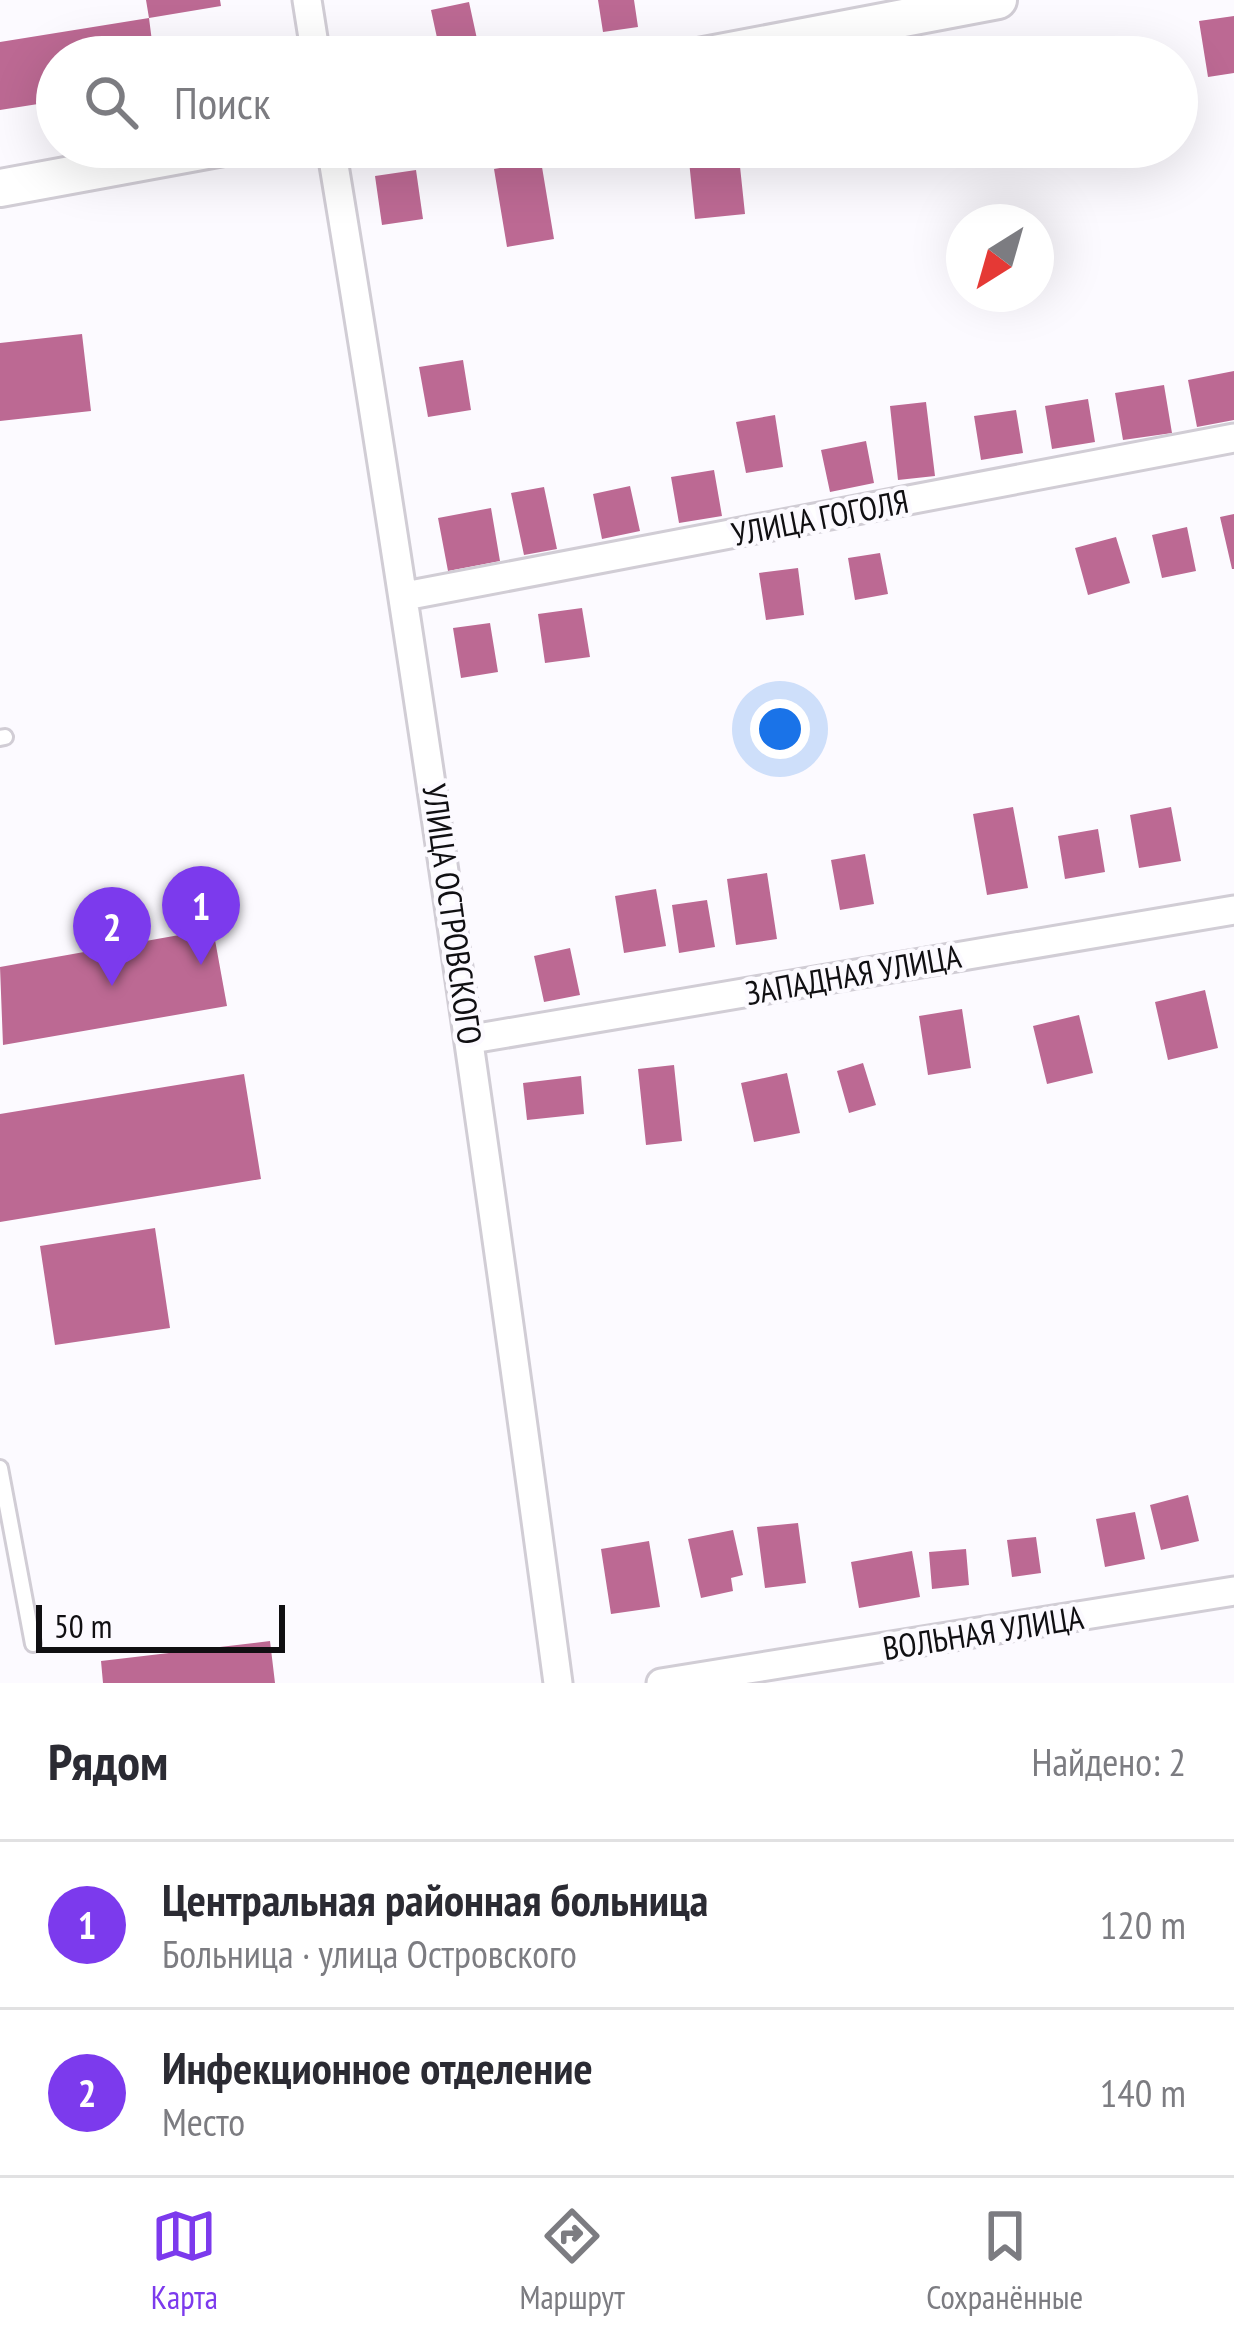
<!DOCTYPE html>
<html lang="ru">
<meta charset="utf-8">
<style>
:root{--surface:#fff;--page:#f7f7f7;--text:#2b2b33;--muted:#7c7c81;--line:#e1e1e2;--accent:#7c3aed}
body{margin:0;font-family:"PT Sans Narrow",sans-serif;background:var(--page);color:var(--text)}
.compass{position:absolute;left:946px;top:204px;width:108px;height:108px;border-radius:50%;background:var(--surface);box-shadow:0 12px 48px #0002;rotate:217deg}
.scale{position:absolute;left:36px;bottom:30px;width:249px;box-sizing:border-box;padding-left:12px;border:6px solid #100f12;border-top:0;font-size:33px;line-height:42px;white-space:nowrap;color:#100f12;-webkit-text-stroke:9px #fcfaff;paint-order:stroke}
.you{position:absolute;left:780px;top:729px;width:42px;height:42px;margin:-30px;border:9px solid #fff;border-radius:50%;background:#1a73e8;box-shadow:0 0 0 18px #1a73e833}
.badge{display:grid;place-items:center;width:78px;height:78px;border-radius:50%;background:var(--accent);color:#fff;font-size:39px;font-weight:700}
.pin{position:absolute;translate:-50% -99px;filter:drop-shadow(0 3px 6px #0008)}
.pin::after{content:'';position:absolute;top:63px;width:42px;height:36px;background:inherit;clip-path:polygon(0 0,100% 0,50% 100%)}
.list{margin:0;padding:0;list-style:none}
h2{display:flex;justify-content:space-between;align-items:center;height:156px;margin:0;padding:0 48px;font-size:51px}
h2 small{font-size:39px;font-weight:400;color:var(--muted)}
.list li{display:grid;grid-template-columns:78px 1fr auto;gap:36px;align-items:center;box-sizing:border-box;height:168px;padding:0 48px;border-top:3px solid var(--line)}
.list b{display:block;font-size:45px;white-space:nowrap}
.list p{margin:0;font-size:39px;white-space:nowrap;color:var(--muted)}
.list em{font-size:39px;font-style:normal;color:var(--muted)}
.icon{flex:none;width:66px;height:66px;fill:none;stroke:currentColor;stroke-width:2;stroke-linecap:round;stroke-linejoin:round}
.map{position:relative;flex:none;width:1234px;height:1683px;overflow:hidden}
.search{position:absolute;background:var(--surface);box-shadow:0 12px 48px #0002;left:36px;right:36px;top:36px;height:132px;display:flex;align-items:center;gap:30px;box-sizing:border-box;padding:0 42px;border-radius:66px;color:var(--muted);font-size:45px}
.sheet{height:492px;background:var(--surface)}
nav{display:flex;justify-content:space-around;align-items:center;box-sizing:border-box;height:168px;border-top:3px solid var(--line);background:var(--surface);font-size:33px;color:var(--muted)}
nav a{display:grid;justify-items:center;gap:6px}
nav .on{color:var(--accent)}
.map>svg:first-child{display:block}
.building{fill:#bc6993}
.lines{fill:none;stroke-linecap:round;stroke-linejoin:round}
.service-casing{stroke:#d1cdd5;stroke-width:20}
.minor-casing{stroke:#d1cdd5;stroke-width:33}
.tertiary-casing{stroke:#d1cdd5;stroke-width:42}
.service{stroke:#fff;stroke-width:14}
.minor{stroke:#fff;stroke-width:27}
.tertiary{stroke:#fff;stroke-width:36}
.labels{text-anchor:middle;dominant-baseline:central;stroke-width:9;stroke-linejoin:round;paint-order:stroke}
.street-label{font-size:33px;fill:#100f12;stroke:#fcfaff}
</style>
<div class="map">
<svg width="1234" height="1683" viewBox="0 0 1234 1683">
<rect width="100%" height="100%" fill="#fcfaff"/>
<path class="building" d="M 146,0 L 220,0 L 221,6 L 149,18 L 154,57 L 57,57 L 57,101 L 0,110 L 0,42 L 149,18 Z
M 598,0 L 634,0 L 638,27 L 603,32 Z
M 469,2 L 477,39 L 439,47 L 431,10 Z
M 1234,16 L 1234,73 L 1208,77 L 1199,21 Z
M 974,147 L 1015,147 L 1016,154 L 976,160 Z
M 739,157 L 745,214 L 695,219 L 689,161 Z
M 541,161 L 554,239 L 507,247 L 494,169 Z
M 416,170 L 423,219 L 382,225 L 375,176 Z
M 82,334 L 91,411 L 0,421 L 0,343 Z
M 463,360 L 471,410 L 428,417 L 419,367 Z
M 1234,371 L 1234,420 L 1197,427 L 1188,380 Z
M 1164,385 L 1172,433 L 1123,440 L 1115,393 Z
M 1088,399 L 1095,442 L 1052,449 L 1045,406 Z
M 926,402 L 935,476 L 898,480 L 890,406 Z
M 1016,410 L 1023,453 L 981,460 L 974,416 Z
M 775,415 L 783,467 L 746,473 L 736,422 Z
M 866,441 L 874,483 L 830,492 L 821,450 Z
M 714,470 L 722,516 L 679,523 L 671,477 Z
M 630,486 L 640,531 L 602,539 L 593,494 Z
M 544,487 L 557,549 L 524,555 L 511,493 Z
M 491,508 L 500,561 L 448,571 L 438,518 Z
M 1234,514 L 1234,569 L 1232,569 L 1220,517 Z
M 1187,527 L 1196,571 L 1162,578 L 1152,535 Z
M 1116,537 L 1130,583 L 1088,595 L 1075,548 Z
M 880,553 L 888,594 L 855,600 L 848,558 Z
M 798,568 L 804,615 L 766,620 L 759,573 Z
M 582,608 L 590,657 L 545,663 L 538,614 Z
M 490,623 L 498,672 L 461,678 L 453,628 Z
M 1013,807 L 1028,888 L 987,895 L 973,814 Z
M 1171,807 L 1181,861 L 1139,868 L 1130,815 Z
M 1098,829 L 1105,872 L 1065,879 L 1058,836 Z
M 865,854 L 874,904 L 840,910 L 831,860 Z
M 767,873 L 777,939 L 736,945 L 727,879 Z
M 656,889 L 666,946 L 624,953 L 615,896 Z
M 707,900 L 715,947 L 679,953 L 672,905 Z
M 213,929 L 227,1006 L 3,1045 L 0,967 Z
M 570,948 L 580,995 L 544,1002 L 534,956 Z
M 1205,990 L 1218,1048 L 1168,1060 L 1155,1002 Z
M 962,1009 L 971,1068 L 928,1075 L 919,1016 Z
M 1079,1015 L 1093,1073 L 1047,1084 L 1033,1026 Z
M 863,1063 L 876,1105 L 849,1113 L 837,1071 Z
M 674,1065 L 682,1141 L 646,1145 L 638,1069 Z
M 787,1073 L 800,1133 L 754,1142 L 741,1083 Z
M 244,1074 L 261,1179 L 0,1222 L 0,1114 Z
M 581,1076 L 584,1114 L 527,1120 L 523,1083 Z
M 155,1228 L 170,1328 L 55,1345 L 40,1246 Z
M 1188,1495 L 1199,1541 L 1161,1550 L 1150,1505 Z
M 1135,1512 L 1145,1559 L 1105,1567 L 1096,1519 Z
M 798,1523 L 806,1583 L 765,1588 L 757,1527 Z
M 733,1530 L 743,1575 L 731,1578 L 733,1591 L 701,1598 L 688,1539 Z
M 1036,1537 L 1041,1573 L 1012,1577 L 1007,1540 Z
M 649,1541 L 660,1607 L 611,1614 L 601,1549 Z
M 966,1549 L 969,1585 L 932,1589 L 929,1552 Z
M 912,1551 L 920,1597 L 859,1608 L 851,1562 Z
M 270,1641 L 275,1683 L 103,1683 L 101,1661 Z"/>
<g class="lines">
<g class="service-casing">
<path id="service" d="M 0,738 L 5,737
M 0,1468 L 33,1644"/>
</g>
<g class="minor-casing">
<path id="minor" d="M 307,0 L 316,57
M 331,147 C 416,658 489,1170 558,1683
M 405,596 L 1234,438
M 472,1039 L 1234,910
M 661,1683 L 1234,1591"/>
</g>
<g class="tertiary-casing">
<path id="tertiary" d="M 699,57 L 998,0
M 0,188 L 223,147"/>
</g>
<use href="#service" class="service"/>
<use href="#minor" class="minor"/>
<use href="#tertiary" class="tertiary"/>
</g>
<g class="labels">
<g class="street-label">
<text transform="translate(820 517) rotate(-11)">УЛИЦА ГОГОЛЯ</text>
<text transform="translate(453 914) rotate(82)">УЛИЦА ОСТРОВСКОГО</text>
<text transform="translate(853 974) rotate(-10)">ЗАПАДНАЯ УЛИЦА</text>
<text transform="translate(983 1632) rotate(-9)">ВОЛЬНАЯ УЛИЦА</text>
</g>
</g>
</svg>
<svg class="compass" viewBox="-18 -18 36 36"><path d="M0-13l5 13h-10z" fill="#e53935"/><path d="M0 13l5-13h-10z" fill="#7c7c81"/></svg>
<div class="scale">50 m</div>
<div class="you"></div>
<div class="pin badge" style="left:201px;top:965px">1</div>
<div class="pin badge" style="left:112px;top:986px">2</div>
<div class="search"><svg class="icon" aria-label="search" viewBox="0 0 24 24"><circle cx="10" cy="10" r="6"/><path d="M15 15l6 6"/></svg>Поиск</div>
</div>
<section class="sheet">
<h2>Рядом<small>Найдено: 2</small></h2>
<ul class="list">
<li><span class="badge">1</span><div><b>Центральная районная больница</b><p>Больница · улица Островского</p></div><em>120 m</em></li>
<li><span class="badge">2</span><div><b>Инфекционное отделение</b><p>Место</p></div><em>140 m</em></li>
</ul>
</section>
<nav>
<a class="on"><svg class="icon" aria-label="map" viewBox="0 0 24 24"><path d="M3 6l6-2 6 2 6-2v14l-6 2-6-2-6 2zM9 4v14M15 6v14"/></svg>Карта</a>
<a><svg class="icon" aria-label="directions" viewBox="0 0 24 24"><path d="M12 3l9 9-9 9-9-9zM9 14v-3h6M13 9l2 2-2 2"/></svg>Маршрут</a>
<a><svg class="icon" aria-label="saved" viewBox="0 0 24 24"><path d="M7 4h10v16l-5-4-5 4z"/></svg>Сохранённые</a>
</nav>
